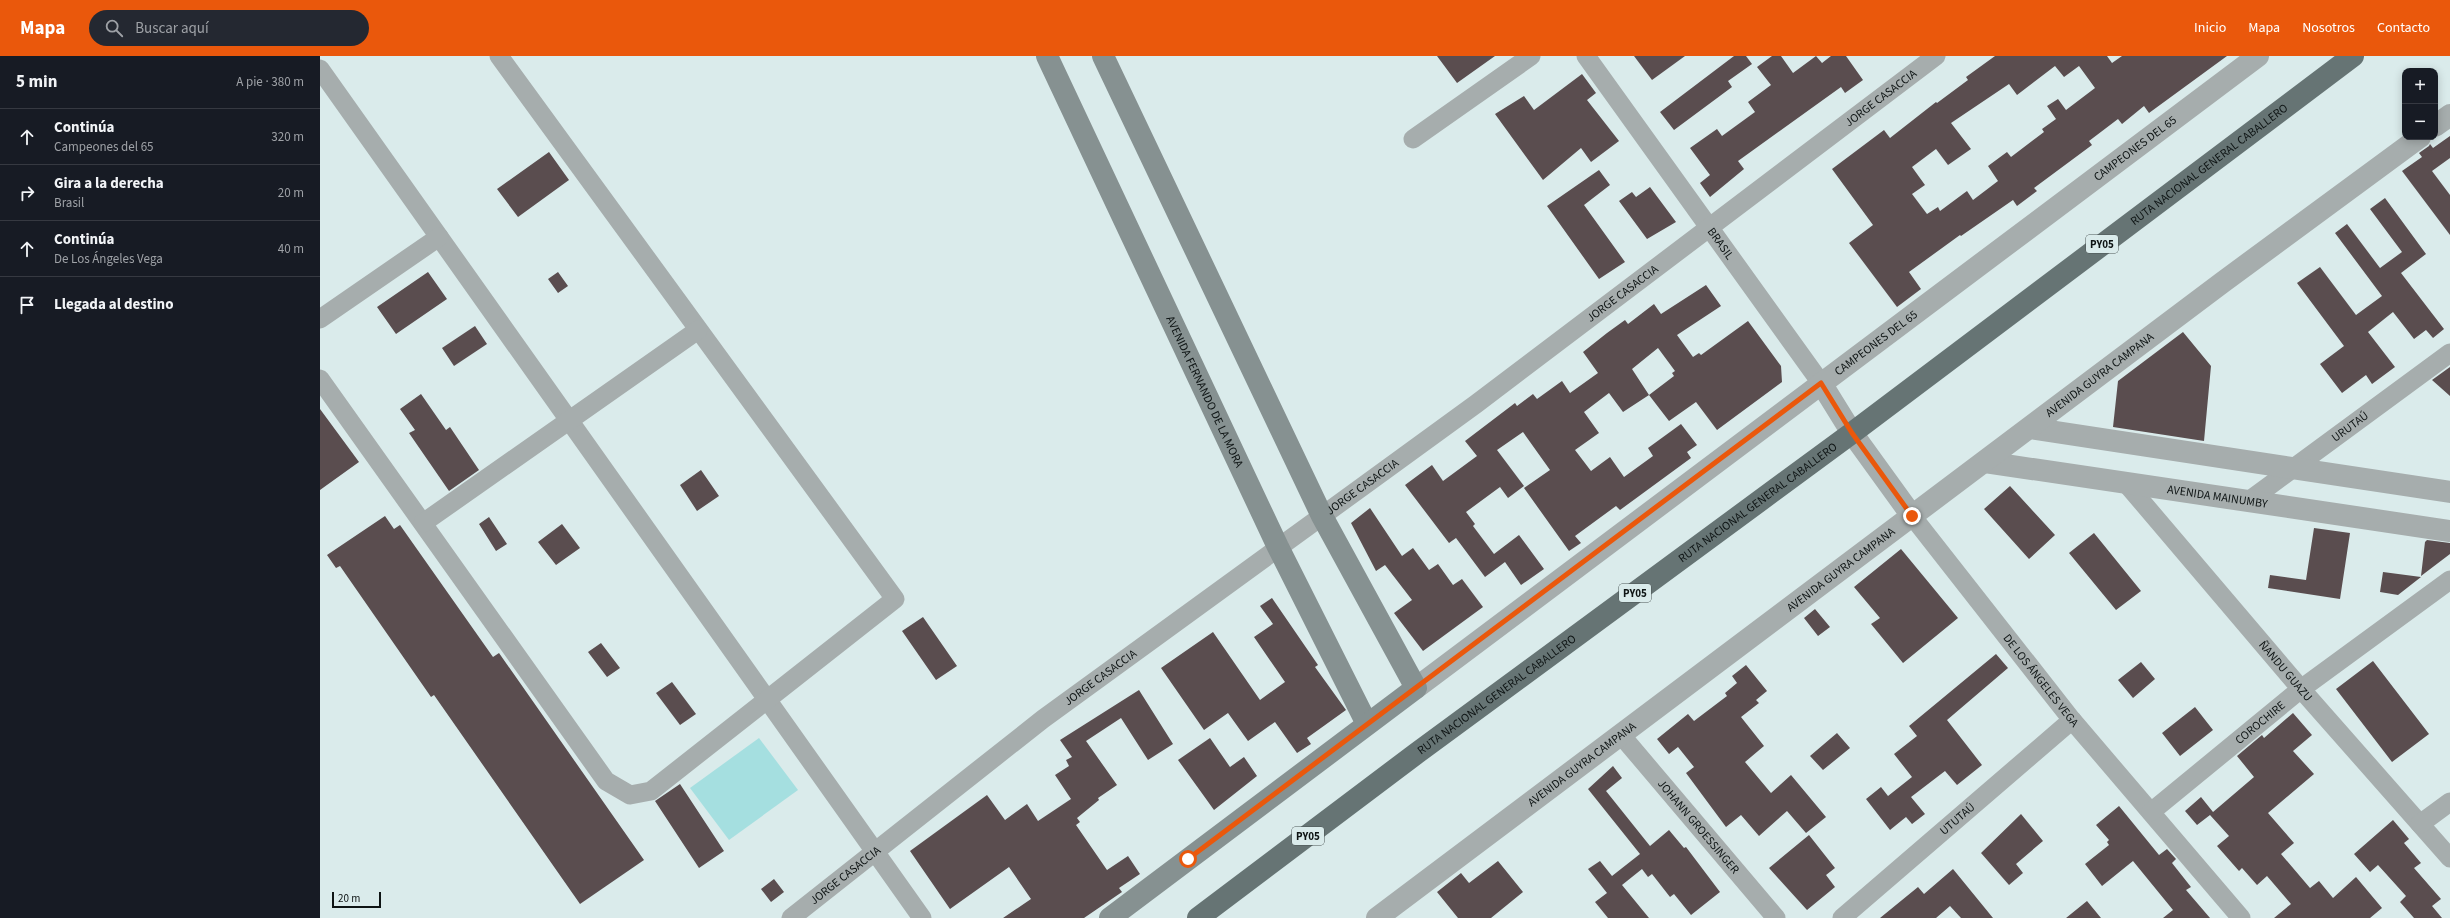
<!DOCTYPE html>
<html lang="es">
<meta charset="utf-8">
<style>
:root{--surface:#171b24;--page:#242831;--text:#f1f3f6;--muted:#9ea1a6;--line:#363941;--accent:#ea580c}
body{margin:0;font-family:"Source Sans 3",sans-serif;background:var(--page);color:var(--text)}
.controls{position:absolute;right:12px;top:12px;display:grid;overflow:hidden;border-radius:8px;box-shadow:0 2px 10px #0003}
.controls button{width:36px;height:36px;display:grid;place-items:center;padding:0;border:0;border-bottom:1px solid var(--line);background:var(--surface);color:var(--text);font:20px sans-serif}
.scale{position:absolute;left:12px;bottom:10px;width:49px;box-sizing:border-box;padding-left:4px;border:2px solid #0e1414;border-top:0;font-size:11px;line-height:14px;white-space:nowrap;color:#0e1414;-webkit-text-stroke:3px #daebeb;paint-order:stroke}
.stop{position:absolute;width:12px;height:12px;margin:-9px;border:3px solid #ea580c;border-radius:50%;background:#fff}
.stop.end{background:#ea580c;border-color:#fff;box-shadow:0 1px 4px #0008}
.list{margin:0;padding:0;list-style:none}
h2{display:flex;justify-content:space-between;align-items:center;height:52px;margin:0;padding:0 16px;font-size:17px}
h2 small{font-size:13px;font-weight:400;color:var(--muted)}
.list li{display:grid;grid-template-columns:26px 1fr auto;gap:12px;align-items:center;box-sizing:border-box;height:56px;padding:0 16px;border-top:1px solid var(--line)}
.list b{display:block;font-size:15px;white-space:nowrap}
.list p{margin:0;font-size:13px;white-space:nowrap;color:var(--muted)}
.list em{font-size:13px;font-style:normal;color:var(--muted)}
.icon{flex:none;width:22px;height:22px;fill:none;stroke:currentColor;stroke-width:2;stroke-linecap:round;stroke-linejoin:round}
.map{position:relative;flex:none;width:2130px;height:862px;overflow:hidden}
header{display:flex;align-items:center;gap:24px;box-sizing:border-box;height:56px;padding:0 20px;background:var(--accent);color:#fff}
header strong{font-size:19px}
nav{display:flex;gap:22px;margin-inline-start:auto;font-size:14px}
.search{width:280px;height:36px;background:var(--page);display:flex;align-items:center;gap:10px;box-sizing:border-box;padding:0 14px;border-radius:22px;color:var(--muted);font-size:15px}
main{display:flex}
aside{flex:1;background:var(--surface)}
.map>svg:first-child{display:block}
.green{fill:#a5dfe0}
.building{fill:#5a4d4f;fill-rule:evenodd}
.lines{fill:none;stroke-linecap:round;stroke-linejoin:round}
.minor{stroke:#a6adad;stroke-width:19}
.tertiary{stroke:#a6adad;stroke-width:22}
.secondary{stroke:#869191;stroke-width:22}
.trunk{stroke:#667474;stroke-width:22}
.route{stroke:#ea580c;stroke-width:5}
.labels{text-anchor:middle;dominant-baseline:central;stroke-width:4;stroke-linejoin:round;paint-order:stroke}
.shield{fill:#daebeb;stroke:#4b5454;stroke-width:1}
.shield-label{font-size:11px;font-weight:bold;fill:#0e1414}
.street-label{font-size:12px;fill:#0e1414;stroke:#daebeb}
</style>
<header>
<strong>Mapa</strong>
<div class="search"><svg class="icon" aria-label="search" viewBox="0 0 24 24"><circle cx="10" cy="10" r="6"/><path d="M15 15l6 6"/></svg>Buscar aquí</div>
<nav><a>Inicio</a><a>Mapa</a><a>Nosotros</a><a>Contacto</a></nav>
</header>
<main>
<aside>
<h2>5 min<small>A pie · 380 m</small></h2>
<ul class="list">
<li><svg class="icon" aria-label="ahead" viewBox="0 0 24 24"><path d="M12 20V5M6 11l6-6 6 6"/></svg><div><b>Continúa</b><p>Campeones del 65</p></div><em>320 m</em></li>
<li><svg class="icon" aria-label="right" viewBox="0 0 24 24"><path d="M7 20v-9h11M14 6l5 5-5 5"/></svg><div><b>Gira a la derecha</b><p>Brasil</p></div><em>20 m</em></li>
<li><svg class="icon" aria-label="ahead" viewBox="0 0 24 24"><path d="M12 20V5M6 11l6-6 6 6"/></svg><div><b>Continúa</b><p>De Los Ángeles Vega</p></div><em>40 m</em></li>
<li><svg class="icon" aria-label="arrive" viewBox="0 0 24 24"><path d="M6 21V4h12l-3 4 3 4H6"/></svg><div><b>Llegada al destino</b></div></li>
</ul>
</aside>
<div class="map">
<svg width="2130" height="862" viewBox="0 0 2130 862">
<rect width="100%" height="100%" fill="#daebeb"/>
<path class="green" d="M 439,682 L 478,734 L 409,784 L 370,732 Z"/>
<path class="building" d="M 1117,0 L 1175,0 L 1137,27 Z
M 1314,0 L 1365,0 L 1332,24 Z
M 1414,0 L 1426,0 L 1432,8 L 1408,25 L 1412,31 L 1354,74 L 1340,56 Z
M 1452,0 L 1461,0 L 1473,17 L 1496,0 L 1502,7 L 1511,0 L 1526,0 L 1543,24 L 1525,37 L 1521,31 L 1418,105 L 1424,113 L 1390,141 L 1380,127 L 1390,119 L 1370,92 L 1397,73 L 1402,80 L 1435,56 L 1428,46 L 1451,29 L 1437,11 Z
M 1675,0 L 1787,0 L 1792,7 L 1802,0 L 1907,0 L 1829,57 L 1824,50 L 1802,68 L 1798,63 L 1769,85 L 1772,89 L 1714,132 L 1717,135 L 1697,150 L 1693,144 L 1641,180 L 1640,179 L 1589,216 L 1601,233 L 1577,251 L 1529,187 L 1553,169 L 1512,113 L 1564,74 L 1570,82 L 1616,46 L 1617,47 L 1648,24 L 1646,21 ZM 1735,10 L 1744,21 L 1759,10 L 1775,32 L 1746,54 L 1738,43 L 1727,50 L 1736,63 L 1722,73 L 1724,76 L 1691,101 L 1687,96 L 1668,110 L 1678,125 L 1653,144 L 1647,135 L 1620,155 L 1618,151 L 1607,158 L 1592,138 L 1605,129 L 1592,111 L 1616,93 L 1628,109 L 1651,93 L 1631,67 L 1689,28 L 1697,39 Z
M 1262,18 L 1276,37 L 1267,44 L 1299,85 L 1271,106 L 1261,92 L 1223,124 L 1175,58 L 1204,40 L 1214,54 Z
M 2130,80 L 2130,102 L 2112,115 L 2130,139 L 2130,179 L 2082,115 L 2102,101 L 2099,97 L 2109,90 L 2110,88 L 2113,92 Z
M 229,96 L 249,124 L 198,161 L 177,133 Z
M 1279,114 L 1290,129 L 1264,149 L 1305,206 L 1279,223 L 1227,150 Z
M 1330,131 L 1356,166 L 1327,183 L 1299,145 L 1312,136 L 1316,141 Z
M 2065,142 L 2106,198 L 2081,217 L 2124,273 L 2113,282 L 2106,274 L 2094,283 L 2073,256 L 2048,276 L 2075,311 L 2052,328 L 2046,319 L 2022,337 L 2000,308 L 2024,290 L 1977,227 L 2000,211 L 2036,259 L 2062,240 L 2015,177 L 2027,168 L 2060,212 L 2082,196 L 2050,153 Z
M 108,216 L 127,243 L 76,278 L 57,251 Z
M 238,216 L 248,230 L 238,237 L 228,223 Z
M 1386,229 L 1401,250 L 1357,279 L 1373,301 L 1379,297 L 1381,299 L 1428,265 L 1461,310 L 1462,326 L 1397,374 L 1376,346 L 1349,365 L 1329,339 L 1303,356 L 1289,337 L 1264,356 L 1279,377 L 1255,394 L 1271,415 L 1290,401 L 1304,421 L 1333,400 L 1328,392 L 1361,368 L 1377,389 L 1367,396 L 1371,402 L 1300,454 L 1296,450 L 1255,480 L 1261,487 L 1249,495 L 1204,432 L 1230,414 L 1203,376 L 1177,394 L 1204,430 L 1188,442 L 1180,431 L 1146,456 L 1155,468 L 1153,470 L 1174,498 L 1199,479 L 1224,513 L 1201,529 L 1185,506 L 1165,521 L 1136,482 L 1129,487 L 1085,429 L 1112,409 L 1123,425 L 1157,400 L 1145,385 L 1195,347 L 1197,350 L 1213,338 L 1217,343 L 1242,325 L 1250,337 L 1278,317 L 1263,296 L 1287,277 L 1305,264 L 1308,268 L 1334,248 L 1341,258 ZM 1338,292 L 1355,315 L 1352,317 L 1354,320 L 1329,339 L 1312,313 Z
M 155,270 L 167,288 L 134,310 L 122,292 Z
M 1863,276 L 1891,310 L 1884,385 L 1793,371 L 1798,325 Z
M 2130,311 L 2130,340 L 2112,324 Z
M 101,338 L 126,374 L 130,371 L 159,414 L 129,435 L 89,377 L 95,374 L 80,353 Z
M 0,353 L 39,406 L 0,434 Z
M 381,414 L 399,440 L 377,455 L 360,429 Z
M 1690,430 L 1735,479 L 1709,503 L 1664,453 Z
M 1050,452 L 1082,500 L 1093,492 L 1109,514 L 1118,508 L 1133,529 L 1142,523 L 1163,551 L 1103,595 L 1074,557 L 1092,544 L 1065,509 L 1056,515 L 1031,467 Z
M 65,460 L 74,473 L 80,469 L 173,601 L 179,597 L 324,804 L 260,848 L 114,639 L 111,641 L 20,510 L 16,512 L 7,499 Z
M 169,461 L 187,488 L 176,495 L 159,468 Z
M 242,468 L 260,492 L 236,509 L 218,486 Z
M 1994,472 L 2030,477 L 2020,543 L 1948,532 L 1950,519 L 1986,524 Z
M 1774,477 L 1821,535 L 1796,554 L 1749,497 Z
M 2107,484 L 2130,487 L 2130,498 L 2101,520 L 2105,486 Z
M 1581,493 L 1638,562 L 1583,607 L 1551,568 L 1560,562 L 1534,531 Z
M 2063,516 L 2101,521 L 2078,539 L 2060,536 Z
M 952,542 L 998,609 L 995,611 L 1026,654 L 987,682 L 991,688 L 977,697 L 955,666 L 928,685 L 908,657 L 884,674 L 841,612 L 893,576 L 940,644 L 965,626 L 934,581 L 953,568 L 940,550 Z
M 1495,553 L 1510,571 L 1498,580 L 1484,562 Z
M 603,561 L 637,610 L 616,624 L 582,575 Z
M 281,587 L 300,612 L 287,621 L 268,596 Z
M 1676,598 L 1688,612 L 1627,664 L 1662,709 L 1637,729 L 1625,715 L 1591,741 L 1605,758 L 1592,768 L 1586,761 L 1570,774 L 1546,743 L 1561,731 L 1568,740 L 1592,721 L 1574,698 L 1597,680 L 1589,670 Z
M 2053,605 L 2109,678 L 2072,706 L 2016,633 Z
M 1821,606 L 1835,623 L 1813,642 L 1798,624 Z
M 1426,609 L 1447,635 L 1436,644 L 1439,647 L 1421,661 L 1444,690 L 1425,706 L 1451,737 L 1471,719 L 1506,761 L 1486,777 L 1467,755 L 1439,780 L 1421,759 L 1406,771 L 1366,717 L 1374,711 L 1358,691 L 1349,698 L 1337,683 L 1368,658 L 1374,665 L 1407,640 L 1405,637 L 1417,627 L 1412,620 Z
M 352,626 L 376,658 L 360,669 L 336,637 Z
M 819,634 L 853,688 L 828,704 L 801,662 L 766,685 L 797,729 L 778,742 L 779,744 L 757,762 L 760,766 L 756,769 L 787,814 L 808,800 L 820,818 L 799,832 L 802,836 L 764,862 L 683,862 L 711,843 L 689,811 L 630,853 L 590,795 L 667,739 L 685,764 L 707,748 L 718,765 L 751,743 L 735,719 L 749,710 L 746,704 L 752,701 L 740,684 Z
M 1875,651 L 1893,674 L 1860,700 L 1842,677 Z
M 1973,657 L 1992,679 L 1973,695 L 1994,718 L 1948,757 L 1974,787 L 1961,798 L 1990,832 L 1999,825 L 2013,842 L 2036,821 L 2062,852 L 2050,862 L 1954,862 L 1971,848 L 1947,820 L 1937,829 L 1922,812 L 1919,815 L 1897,790 L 1909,780 L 1890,759 L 1877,769 L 1865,755 L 1881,741 L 1893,756 L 1934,721 L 1917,700 L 1942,679 L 1944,682 Z
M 1517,677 L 1530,692 L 1503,714 L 1490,700 Z
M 890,682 L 910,711 L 924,701 L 937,720 L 894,754 L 858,704 Z
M 1293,710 L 1302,722 L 1286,735 L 1330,790 L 1349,774 L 1364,792 L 1366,791 L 1400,836 L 1371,859 L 1354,838 L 1350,841 L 1332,818 L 1328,821 L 1322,813 L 1302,829 L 1329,862 L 1288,862 L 1275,846 L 1287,837 L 1268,813 L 1280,805 L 1292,820 L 1320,798 L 1268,733 Z
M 360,728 L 404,795 L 379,812 L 335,745 Z
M 1799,750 L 1839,799 L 1847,793 L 1856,803 L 1852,807 L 1871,831 L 1866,834 L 1890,862 L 1843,862 L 1853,854 L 1813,805 L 1782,830 L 1765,808 L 1789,789 L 1787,786 L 1789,784 L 1776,769 Z
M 1701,758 L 1723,785 L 1696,808 L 1703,817 L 1689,829 L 1661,797 Z
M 2073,764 L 2089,783 L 2084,787 L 2101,807 L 2094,812 L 2121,843 L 2112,850 L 2122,862 L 2094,862 L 2080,846 L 2086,840 L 2058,809 L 2050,816 L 2034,798 Z
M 1489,779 L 1515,812 L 1506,819 L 1515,831 L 1487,854 L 1449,812 Z
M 1178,805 L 1203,836 L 1171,862 L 1138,862 L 1117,836 L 1141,817 L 1149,827 Z
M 1633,813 L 1673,862 L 1641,862 L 1630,850 L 1616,862 L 1560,862 L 1598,831 L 1604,838 Z
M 454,823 L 464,836 L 451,846 L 441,833 Z
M 1767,845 L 1781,862 L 1746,862 Z"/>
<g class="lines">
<g class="minor">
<path id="s1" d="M 1266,0 L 1501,327"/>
<path d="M 0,13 L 602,862"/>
<path d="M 1093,83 L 1211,0"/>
<path d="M 0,263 L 119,181"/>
<path d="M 0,323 L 286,725 L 310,739 L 331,735 L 575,543 L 179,0"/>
<path id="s2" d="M 1805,426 L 1981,633 L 2130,802"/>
<path id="s3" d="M 1930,444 L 2130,297"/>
<path id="s4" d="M 1592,460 L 1752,664 L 1921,862"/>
<path d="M 103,467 L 378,274"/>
<path id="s5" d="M 1301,679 L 1456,862"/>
<path id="s6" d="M 1831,756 L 1981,633 L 2130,524"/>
<path d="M 2100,768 L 2130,746"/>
<path id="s7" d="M 471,862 L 723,663 L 1156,348 L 1616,0"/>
<path id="s8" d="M 1522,862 L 1752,664"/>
</g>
<g class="tertiary">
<path d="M 2115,70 L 2130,59"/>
<path d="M 1501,327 L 1532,377 L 1592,460"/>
<path d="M 1710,372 L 2130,436"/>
<path id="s9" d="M 1665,406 L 2130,475"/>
<path id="s10" d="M 1096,632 L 1938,0"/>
<path id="s11" d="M 1057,862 L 1903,226 L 2100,81"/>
</g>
<g class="secondary">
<path id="s12" d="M 727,0 L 958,491 L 1047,668"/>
<path d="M 783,0 L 1002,460 L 1096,632 L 790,862"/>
</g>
<path class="trunk" id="s13" d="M 878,862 L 1097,697 L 1532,377 L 2033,0"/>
</g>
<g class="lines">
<path class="route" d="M 868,803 L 1501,327 L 1532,377 L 1592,460"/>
</g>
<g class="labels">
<g class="shield">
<rect x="1766" y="179" width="32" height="18" rx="3"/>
<rect x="1299" y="528" width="32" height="18" rx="3"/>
<rect x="972" y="771" width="32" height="18" rx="3"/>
</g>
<g class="shield-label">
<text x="1782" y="188">PY05</text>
<text x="1315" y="537">PY05</text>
<text x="988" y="780">PY05</text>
</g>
<g class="street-label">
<text stroke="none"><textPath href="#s7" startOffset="1364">JORGE CASACCIA</textPath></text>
<text stroke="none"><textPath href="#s10" startOffset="899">CAMPEONES DEL 65</textPath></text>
<text stroke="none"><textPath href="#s13" startOffset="1261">RUTA NACIONAL GENERAL CABALLERO</textPath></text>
<text stroke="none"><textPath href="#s1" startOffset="231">BRASIL</textPath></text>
<text stroke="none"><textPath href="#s7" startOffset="1040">JORGE CASACCIA</textPath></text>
<text stroke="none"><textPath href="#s10" startOffset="575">CAMPEONES DEL 65</textPath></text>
<text stroke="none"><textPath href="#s11" startOffset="904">AVENIDA GUYRA CAMPANA</textPath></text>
<text stroke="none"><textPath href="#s12" startOffset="371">AVENIDA FERNANDO DE LA MORA</textPath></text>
<text stroke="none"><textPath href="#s3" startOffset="124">URUTAÚ</textPath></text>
<text stroke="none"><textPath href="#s7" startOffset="716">JORGE CASACCIA</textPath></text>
<text stroke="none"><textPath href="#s9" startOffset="235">AVENIDA MAINUMBY</textPath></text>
<text stroke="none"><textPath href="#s13" startOffset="697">RUTA NACIONAL GENERAL CABALLERO</textPath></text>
<text stroke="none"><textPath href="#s11" startOffset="580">AVENIDA GUYRA CAMPANA</textPath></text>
<text stroke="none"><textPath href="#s2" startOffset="248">ÑANDU GUAZU</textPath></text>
<text stroke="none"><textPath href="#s7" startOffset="392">JORGE CASACCIA</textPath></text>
<text stroke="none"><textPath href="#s4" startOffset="209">DE LOS ÁNGELES VEGA</textPath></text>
<text stroke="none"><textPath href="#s13" startOffset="373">RUTA NACIONAL GENERAL CABALLERO</textPath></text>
<text stroke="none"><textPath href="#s6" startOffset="141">COROCHIRE</textPath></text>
<text stroke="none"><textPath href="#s11" startOffset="256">AVENIDA GUYRA CAMPANA</textPath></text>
<text stroke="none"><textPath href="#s8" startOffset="152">UTUTAÚ</textPath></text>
<text stroke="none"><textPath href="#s5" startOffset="120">JOHANN GROESSINGER</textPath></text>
<text stroke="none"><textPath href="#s7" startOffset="69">JORGE CASACCIA</textPath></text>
</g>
</g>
</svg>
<div class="controls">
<button>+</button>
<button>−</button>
</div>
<div class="scale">20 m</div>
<div class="stop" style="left:868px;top:803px"></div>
<div class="stop end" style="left:1592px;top:460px"></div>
</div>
</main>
